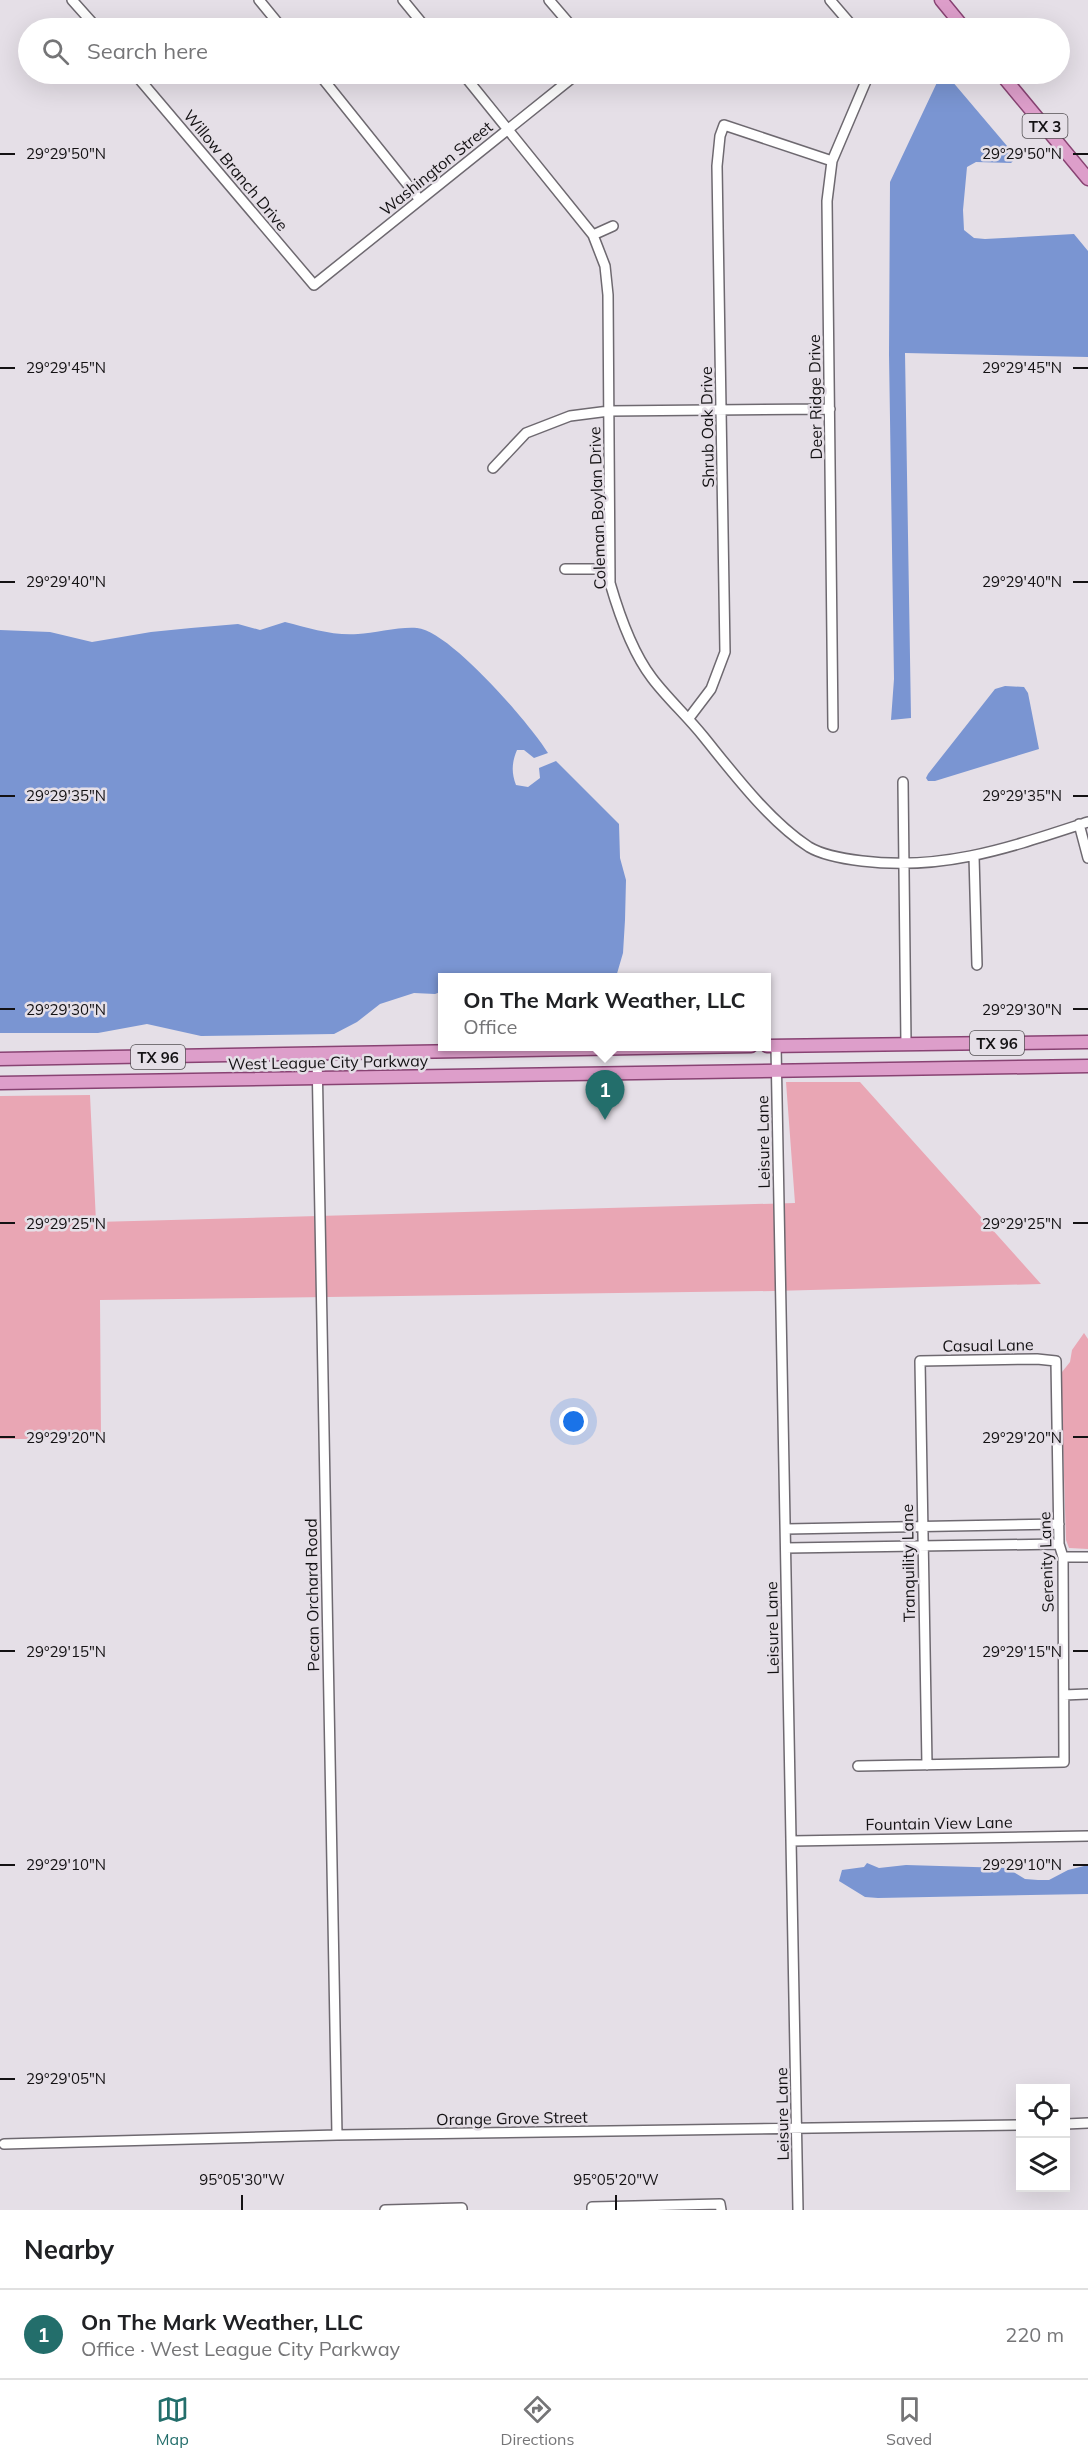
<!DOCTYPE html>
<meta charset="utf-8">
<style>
:root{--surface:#fff;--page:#f6f6f6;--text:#202124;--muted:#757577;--line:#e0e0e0;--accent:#236e6b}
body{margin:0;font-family:Mulish,sans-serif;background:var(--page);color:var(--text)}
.controls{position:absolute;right:18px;bottom:18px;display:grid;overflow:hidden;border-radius:0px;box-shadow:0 6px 24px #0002}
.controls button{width:54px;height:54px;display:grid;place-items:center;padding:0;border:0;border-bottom:2px solid var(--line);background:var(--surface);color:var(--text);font:30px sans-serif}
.you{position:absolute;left:574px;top:1422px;width:21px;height:21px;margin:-15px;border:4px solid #fff;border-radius:50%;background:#1a73e8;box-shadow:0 0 0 9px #1a73e833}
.badge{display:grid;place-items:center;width:39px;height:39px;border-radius:50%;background:var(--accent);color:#fff;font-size:20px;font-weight:700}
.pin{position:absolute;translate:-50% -50px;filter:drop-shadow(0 2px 3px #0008)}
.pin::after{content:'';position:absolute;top:32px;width:21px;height:18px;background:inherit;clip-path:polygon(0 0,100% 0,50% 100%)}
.popup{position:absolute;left:438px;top:973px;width:333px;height:78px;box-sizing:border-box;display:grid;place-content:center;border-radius:0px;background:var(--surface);filter:drop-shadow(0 2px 4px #0005);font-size:20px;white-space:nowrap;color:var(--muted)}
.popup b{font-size:22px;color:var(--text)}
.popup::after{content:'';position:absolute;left:50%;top:100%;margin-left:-12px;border:12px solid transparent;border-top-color:var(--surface)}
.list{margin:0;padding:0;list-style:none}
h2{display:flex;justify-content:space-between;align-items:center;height:78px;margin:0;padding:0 24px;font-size:26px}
h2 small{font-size:20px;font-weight:400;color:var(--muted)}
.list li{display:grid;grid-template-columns:39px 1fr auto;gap:18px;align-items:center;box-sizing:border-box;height:90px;padding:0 24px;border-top:2px solid var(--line)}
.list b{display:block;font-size:22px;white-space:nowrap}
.list p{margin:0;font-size:20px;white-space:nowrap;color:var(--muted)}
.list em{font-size:20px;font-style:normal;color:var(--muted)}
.icon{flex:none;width:33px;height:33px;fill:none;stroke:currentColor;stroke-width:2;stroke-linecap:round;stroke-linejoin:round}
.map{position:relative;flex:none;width:1088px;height:2210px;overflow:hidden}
.search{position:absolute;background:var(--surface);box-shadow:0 6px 24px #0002;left:18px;right:18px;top:18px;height:66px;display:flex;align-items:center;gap:15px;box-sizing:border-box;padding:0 21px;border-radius:33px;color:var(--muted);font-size:22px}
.sheet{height:168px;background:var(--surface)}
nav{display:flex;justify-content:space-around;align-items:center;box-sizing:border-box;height:84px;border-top:2px solid var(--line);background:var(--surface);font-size:16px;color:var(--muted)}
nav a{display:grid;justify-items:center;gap:3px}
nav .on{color:var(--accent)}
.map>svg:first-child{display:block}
.green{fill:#e9a6b4}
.water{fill:#7a95d2}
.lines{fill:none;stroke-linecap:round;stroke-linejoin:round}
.minor-casing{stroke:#6e6970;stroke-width:12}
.major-casing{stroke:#884373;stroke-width:15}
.minor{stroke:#fff;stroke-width:9}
.major{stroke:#dd9eca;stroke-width:12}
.ticks{fill:none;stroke:#141214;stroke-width:2}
.labels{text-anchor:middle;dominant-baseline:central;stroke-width:5;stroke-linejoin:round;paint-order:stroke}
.shield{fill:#e5dfe7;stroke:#535053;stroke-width:1.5}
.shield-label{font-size:15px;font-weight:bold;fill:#141214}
.street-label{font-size:16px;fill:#141214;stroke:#e5dfe7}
.ticks-label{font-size:15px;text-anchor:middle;fill:#141214;stroke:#e5dfe7;stroke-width:5;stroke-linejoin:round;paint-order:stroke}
</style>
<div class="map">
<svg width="1088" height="2210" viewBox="0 0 1088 2210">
<rect width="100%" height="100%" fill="#e5dfe7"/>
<path class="green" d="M 786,1082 L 860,1082 L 1041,1284 L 773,1291 L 100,1300 L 101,1439 L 0,1439 L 0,1096 L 90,1095 L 96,1222 L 795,1203 Z
M 1084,1333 L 1088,1339 L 1088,1549 L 1069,1548 L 1066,1540 L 1061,1378 L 1062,1372 L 1070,1362 L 1072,1350 Z"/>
<path class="water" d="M 941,74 L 946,74 L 1013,153 L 1014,160 L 1011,163 L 976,162 L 967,167 L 963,210 L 964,230 L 974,238 L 985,239 L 1074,234 L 1088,251 L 1088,357 L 905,353 L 911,718 L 891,720 L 894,679 L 889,354 L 890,182 Z
M 285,622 C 309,628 333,636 358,634 C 374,633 403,626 417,628 C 449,630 531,725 548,753 L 534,758 L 524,750 L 517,750 C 512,762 511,772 516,785 L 528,787 L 540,778 L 539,768 L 556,761 L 619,824 L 620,858 L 626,880 L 625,920 L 623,953 L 616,977 L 443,978 L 443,991 L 435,994 L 414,993 L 380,1004 L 357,1022 L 334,1034 L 201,1036 L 147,1024 L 98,1033 L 0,1033 L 0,630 L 50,632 L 92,642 L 151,632 L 191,628 L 238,624 L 260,630 Z
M 1005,686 L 1024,687 L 1028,693 L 1039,749 L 935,781 L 928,781 L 926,778 L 928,774 L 995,689 Z
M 867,1863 L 879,1868 L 906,1865 L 1007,1868 L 1025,1879 L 1038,1880 L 1049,1880 L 1068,1870 L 1088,1865 L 1088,1894 L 878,1898 L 865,1897 L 839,1881 L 842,1870 L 864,1867 Z"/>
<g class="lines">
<g class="minor-casing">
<path id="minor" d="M 72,0 L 97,28
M 259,0 L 282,28
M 403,0 L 426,28
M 549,0 L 573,28
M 830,0 L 854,28
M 135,74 L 314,285 L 577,74
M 319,74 L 420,200
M 463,74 L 593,235 L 605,266 L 608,295 L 610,583 C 619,614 632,652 652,678 C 667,698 687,716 703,736 C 733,773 769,821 809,847 C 824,856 845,859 862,861 C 945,871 1011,847 1088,822
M 593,235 L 613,226
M 493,468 L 526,433 L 570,416 L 609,411 L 830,409
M 565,569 L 610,569
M 689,718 L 711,689 L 725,652 L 717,166 L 720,136 L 724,125 L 832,161
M 833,727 L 827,201 L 832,161 L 869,74
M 903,782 L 906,1044
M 1079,824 L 1088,858
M 974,856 L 977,965
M 776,1046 L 798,2210
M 317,1054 L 337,2135
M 786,1529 L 1059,1524
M 786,1548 L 1059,1544
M 1063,1557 L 1088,1557
M 1064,1695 L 1088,1694
M 858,1766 L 1064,1762 L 1063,1557 L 1059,1544 L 1056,1361 L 1037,1359 L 920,1361 L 927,1765
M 791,1841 L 1088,1836
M 1066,2124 L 1088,2123
M 4,2144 L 337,2135 L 1020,2125
M 385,2210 L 462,2208 L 462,2210
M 592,2210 L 592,2207 L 720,2204 L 721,2210"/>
</g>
<g class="major-casing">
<path id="major" d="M 941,0 L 964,28
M 1001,74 L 1088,179
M 767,1046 L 1088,1042
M 0,1059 L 751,1046
M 0,1083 L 1088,1066"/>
</g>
<use href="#minor" class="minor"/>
<use href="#major" class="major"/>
</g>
<path class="ticks" d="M 0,154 L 15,154M 1073,154 L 1088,154M 0,368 L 15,368M 1073,368 L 1088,368M 0,582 L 15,582M 1073,582 L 1088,582M 0,796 L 15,796M 1073,796 L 1088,796M 0,1009 L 15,1009M 1073,1009 L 1088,1009M 0,1223 L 15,1223M 1073,1223 L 1088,1223M 0,1437 L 15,1437M 1073,1437 L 1088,1437M 0,1651 L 15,1651M 1073,1651 L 1088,1651M 0,1865 L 15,1865M 1073,1865 L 1088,1865M 0,2079 L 15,2079M 242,2195 L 242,2210M 616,2195 L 616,2210"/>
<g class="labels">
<g class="shield">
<rect x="1022.5" y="114" width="45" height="24" rx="4.5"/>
<rect x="970" y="1031" width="54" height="24" rx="4.5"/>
<rect x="131" y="1045" width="54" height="24" rx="4.5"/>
</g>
<g class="shield-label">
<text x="1045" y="126">TX 3</text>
<text x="997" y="1043">TX 96</text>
<text x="158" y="1057">TX 96</text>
</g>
<g class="street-label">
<text transform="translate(436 168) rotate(-39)">Washington Street</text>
<text transform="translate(236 170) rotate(50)">Willow Branch Drive</text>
<text transform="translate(815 397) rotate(-91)">Deer Ridge Drive</text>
<text transform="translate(707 427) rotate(-91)">Shrub Oak Drive</text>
<text transform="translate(597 508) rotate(-92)">Coleman Boylan Drive</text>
<text transform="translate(328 1062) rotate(-1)">West League City Parkway</text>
<text transform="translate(763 1142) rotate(-91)">Leisure Lane</text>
<text transform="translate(988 1345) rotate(-1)">Casual Lane</text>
<text transform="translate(1046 1562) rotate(-92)">Serenity Lane</text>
<text transform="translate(908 1563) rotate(-91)">Tranquility Lane</text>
<text transform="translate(312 1595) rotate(-91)">Pecan Orchard Road</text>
<text transform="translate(772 1628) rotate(-91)">Leisure Lane</text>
<text transform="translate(939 1823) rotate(-1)">Fountain View Lane</text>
<text transform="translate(782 2114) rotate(-91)">Leisure Lane</text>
<text transform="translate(512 2118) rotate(-1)">Orange Grove Street</text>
</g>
</g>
<g class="ticks-label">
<text x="66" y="159">29°29'50"N</text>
<text x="1022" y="159">29°29'50"N</text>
<text x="66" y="373">29°29'45"N</text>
<text x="1022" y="373">29°29'45"N</text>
<text x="66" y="587">29°29'40"N</text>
<text x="1022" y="587">29°29'40"N</text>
<text x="66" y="801">29°29'35"N</text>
<text x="1022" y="801">29°29'35"N</text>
<text x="66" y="1015">29°29'30"N</text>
<text x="1022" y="1015">29°29'30"N</text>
<text x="66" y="1229">29°29'25"N</text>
<text x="1022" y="1229">29°29'25"N</text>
<text x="66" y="1443">29°29'20"N</text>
<text x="1022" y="1443">29°29'20"N</text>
<text x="66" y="1657">29°29'15"N</text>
<text x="1022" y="1657">29°29'15"N</text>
<text x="66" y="1870">29°29'10"N</text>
<text x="1022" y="1870">29°29'10"N</text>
<text x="66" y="2084">29°29'05"N</text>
<text x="242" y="2185">95°05'30"W</text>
<text x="616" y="2185">95°05'20"W</text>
</g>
</svg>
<div class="controls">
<button><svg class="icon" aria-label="locate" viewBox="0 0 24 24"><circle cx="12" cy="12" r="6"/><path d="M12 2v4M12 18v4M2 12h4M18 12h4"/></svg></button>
<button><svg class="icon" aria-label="layers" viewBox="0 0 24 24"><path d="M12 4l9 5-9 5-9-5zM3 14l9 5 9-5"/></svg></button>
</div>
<div class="you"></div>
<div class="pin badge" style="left:605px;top:1120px">1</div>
<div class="popup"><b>On The Mark Weather, LLC</b>Office</div>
<div class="search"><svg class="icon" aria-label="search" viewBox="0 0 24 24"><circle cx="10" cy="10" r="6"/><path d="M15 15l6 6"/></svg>Search here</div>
</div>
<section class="sheet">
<h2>Nearby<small></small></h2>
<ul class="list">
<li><span class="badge">1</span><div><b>On The Mark Weather, LLC</b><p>Office · West League City Parkway</p></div><em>220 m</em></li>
</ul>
</section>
<nav>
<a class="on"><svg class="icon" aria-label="map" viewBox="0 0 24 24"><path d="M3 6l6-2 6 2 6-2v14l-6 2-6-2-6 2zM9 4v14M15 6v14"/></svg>Map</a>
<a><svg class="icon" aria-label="directions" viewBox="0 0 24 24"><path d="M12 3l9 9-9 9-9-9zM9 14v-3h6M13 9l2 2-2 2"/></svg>Directions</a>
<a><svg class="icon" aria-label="saved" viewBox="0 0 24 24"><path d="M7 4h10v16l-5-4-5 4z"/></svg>Saved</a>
</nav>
